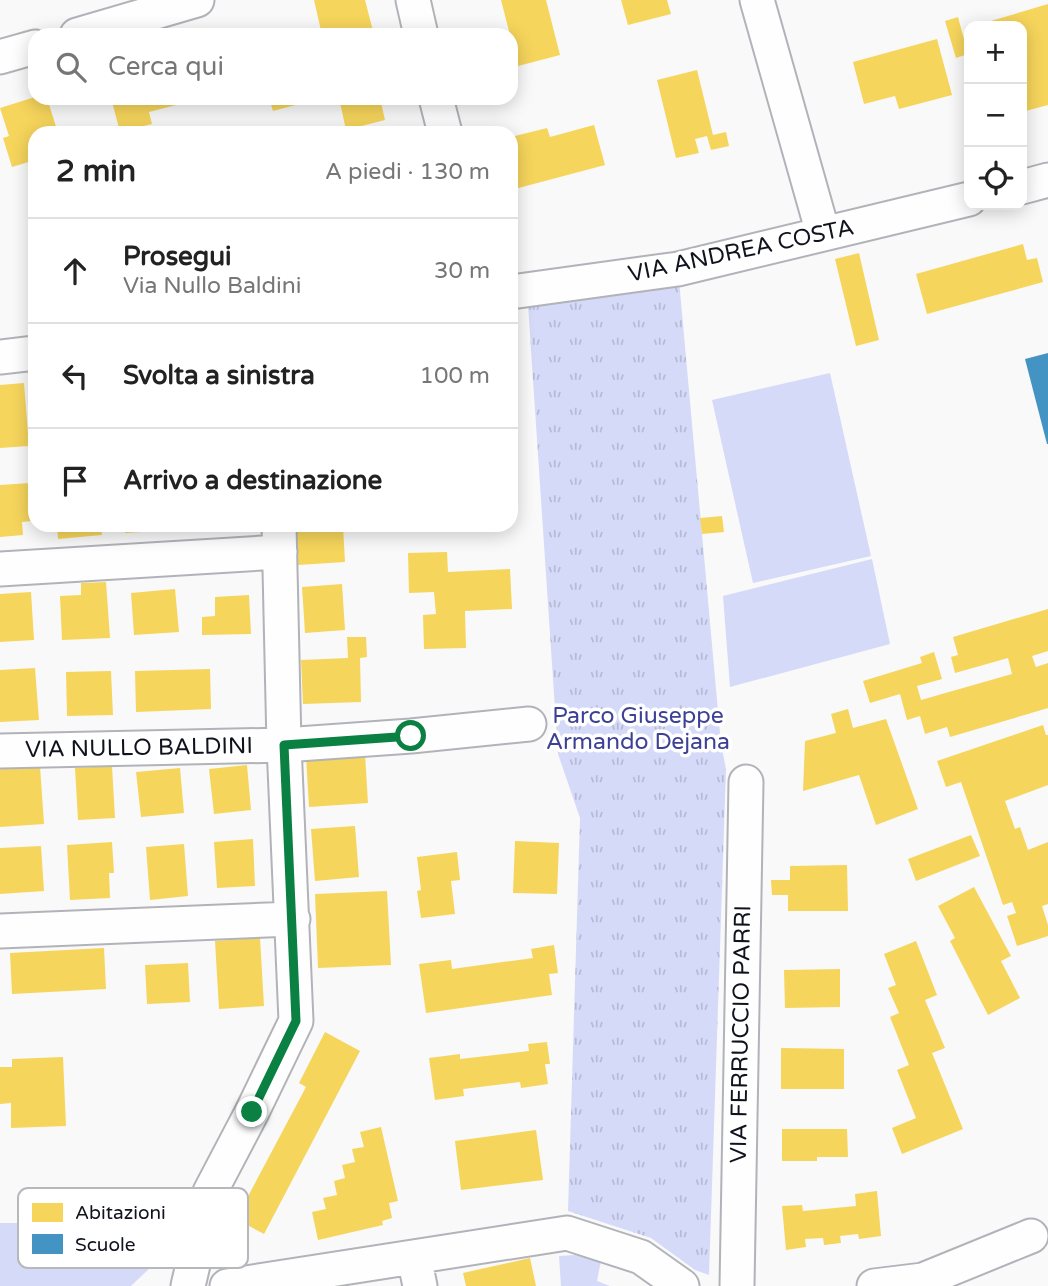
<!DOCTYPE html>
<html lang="it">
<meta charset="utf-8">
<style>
:root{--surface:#fff;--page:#f6f6f6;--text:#222;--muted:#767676;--line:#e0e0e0}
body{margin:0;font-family:"Varela Round",sans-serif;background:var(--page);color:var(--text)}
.controls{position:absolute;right:21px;top:21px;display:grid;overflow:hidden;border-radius:14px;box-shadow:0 4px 18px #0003}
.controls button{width:63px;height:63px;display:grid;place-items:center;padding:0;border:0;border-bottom:2px solid var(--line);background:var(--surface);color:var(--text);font:35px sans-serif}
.stop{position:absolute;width:21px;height:21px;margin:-16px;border:5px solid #0b8043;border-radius:50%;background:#fff}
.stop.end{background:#0b8043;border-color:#fff;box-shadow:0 2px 7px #0008}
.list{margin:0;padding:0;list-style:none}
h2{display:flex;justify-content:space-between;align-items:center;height:91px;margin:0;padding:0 28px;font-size:30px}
h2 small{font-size:23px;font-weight:400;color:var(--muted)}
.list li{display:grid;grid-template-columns:46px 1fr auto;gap:21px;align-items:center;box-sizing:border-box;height:105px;padding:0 28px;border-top:2px solid var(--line)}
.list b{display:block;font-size:26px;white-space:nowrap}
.list p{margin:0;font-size:23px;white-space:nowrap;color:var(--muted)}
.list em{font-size:23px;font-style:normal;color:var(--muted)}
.icon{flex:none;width:38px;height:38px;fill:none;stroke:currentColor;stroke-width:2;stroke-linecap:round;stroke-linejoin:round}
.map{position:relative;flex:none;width:1048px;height:1286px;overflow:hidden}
.search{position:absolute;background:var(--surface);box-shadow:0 4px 18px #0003;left:28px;top:28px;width:490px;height:77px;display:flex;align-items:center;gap:18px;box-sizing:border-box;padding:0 24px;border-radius:21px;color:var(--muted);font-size:26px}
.panel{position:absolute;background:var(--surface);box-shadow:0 4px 18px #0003;left:28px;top:126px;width:490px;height:406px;border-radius:21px}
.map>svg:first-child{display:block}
.grass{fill:#d5daf9}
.park{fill:url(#park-tufts)}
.homes{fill:#f6d55c}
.schools{fill:#4393c3}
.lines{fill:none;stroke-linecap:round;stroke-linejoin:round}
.minor-casing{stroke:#b2b3b9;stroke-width:37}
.minor{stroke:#fefefe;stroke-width:33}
.route{stroke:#0b8043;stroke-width:9}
.labels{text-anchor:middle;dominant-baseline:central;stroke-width:7;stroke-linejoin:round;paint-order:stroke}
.street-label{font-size:23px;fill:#10121e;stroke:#fff}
.park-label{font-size:23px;fill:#3d4195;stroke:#fff}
.key{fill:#fff;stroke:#b7b8bc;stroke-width:2}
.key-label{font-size:19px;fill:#10121e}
</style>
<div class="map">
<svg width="1048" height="1286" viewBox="0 0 1048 1286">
<defs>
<pattern id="park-tufts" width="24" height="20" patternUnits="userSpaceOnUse" patternTransform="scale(1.75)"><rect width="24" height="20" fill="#d5daf9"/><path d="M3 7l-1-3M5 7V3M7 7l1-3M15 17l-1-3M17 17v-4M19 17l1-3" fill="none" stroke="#b6bad5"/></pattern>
</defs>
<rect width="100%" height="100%" fill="#f9f9f9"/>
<path class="grass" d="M 830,373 L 871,556 L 753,583 L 712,400 Z
M 872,559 L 890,644 L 730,687 L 723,596 Z
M 143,1203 L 150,1204 L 160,1213 L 169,1235 L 151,1267 L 131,1286 L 0,1286 L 0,1223 L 143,1223 Z
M 575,1255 L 601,1261 L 597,1281 L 610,1286 L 561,1286 L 559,1256 Z"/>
<path class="park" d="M 678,269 L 721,744 L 726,769 L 709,1275 L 695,1270 L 651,1238 L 568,1211 L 580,818 L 558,754 L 527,290 Z"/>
<path class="homes" d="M 314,0 L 365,0 L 373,31 L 355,35 L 322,35 Z
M 501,0 L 546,0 L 560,55 L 518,66 Z
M 621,0 L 667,0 L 671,14 L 628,25 Z
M 1048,4 L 1048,105 L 1022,112 L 1022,26 L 974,26 Z
M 958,17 L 968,54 L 956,58 L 945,21 Z
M 937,39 L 952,95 L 899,109 L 895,96 L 864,104 L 853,62 Z
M 697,70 L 713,135 L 726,132 L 729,146 L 711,150 L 707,136 L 695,139 L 699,153 L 676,158 L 657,80 Z
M 35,97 L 47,98 L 58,133 L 35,133 L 35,160 L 12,167 L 3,138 L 9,136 L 0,108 Z
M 111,98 L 183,98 L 184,103 L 149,112 L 152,124 L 120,132 Z
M 269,98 L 318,98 L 318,99 L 273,111 Z
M 339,98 L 380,98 L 385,120 L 346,130 Z
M 594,125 L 605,165 L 511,190 L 511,137 L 547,128 L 550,137 Z
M 1023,244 L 1027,260 L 1037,258 L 1043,282 L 927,314 L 916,274 Z
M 859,253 L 879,340 L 856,346 L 835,259 Z
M 24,383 L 29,446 L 0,448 L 0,385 Z
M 30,483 L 32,521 L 22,522 L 23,535 L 0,537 L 0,485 Z
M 722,516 L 724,532 L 702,534 L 700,518 Z
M 57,525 L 101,525 L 102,535 L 58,539 Z
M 125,525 L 175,525 L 175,530 L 125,533 Z
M 343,526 L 345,562 L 298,565 L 296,528 Z
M 447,552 L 448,572 L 510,569 L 512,609 L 465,611 L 466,648 L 424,649 L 423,615 L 436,614 L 434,592 L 409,593 L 408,553 Z
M 106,582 L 110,638 L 62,640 L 60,596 L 81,595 L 81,583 Z
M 342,584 L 345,630 L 305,633 L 302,587 Z
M 175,589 L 179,632 L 134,635 L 131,593 Z
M 31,592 L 34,640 L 0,642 L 0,594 Z
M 249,595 L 251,634 L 202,635 L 202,617 L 215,616 L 215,597 Z
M 1048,609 L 1048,651 L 1032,656 L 1036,667 L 1048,663 L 1048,708 L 950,737 L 947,727 L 925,734 L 920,716 L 907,720 L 900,694 L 870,703 L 863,681 L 922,663 L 920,657 L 934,652 L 942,679 L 917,686 L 921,700 L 1012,674 L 1008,658 L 955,673 L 951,657 L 958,655 L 953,637 Z
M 347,637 L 366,637 L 367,657 L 360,658 L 361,702 L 303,704 L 301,660 L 348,658 Z
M 35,668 L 39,720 L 0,722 L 0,670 Z
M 210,669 L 211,709 L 136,712 L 135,671 Z
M 111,671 L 113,715 L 67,716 L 66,672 Z
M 848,709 L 853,728 L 886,719 L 918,809 L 876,825 L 859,775 L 803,791 L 805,741 L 836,733 L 831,714 Z
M 1043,725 L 1046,735 L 1048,735 L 1048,785 L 1005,801 L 1015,829 L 1020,827 L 1028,850 L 1048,842 L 1048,904 L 1042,906 L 1048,925 L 1048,936 L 1017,946 L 1007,916 L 1016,913 L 1012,902 L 1003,905 L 961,782 L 946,787 L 937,761 Z
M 365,754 L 368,803 L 309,807 L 306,757 Z
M 247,765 L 251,810 L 214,814 L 209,769 Z
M 40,766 L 44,824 L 0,827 L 0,769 Z
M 112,766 L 115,818 L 78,820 L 75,768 Z
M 180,768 L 184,813 L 141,817 L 136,772 Z
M 355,826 L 359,877 L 315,881 L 311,829 Z
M 971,835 L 980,856 L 916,881 L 908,859 Z
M 253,839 L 255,886 L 217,888 L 214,842 Z
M 515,841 L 559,843 L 557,894 L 513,893 Z
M 112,842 L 114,873 L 109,873 L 110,898 L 70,900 L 67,845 Z
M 184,844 L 188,896 L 150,900 L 146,847 Z
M 41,846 L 44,891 L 0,894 L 0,848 Z
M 457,852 L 460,880 L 451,881 L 455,914 L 421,918 L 417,891 L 421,890 L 417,857 Z
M 847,865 L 848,911 L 788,911 L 788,895 L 772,895 L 771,880 L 790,880 L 790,866 Z
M 974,887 L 1011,956 L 1001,961 L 1020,998 L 988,1015 L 950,941 L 955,938 L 938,906 Z
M 387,891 L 391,965 L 318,968 L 315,894 Z
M 260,938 L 264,1006 L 219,1009 L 215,941 Z
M 916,941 L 937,995 L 925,1000 L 945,1048 L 932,1053 L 963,1129 L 902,1154 L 892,1128 L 916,1118 L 897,1070 L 909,1065 L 890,1017 L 899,1013 L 888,988 L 896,985 L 884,954 Z
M 554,945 L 558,973 L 549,974 L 552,995 L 426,1013 L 419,964 L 451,960 L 452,969 L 533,958 L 531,949 Z
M 104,948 L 106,989 L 12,994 L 10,953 Z
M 188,963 L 190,1002 L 147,1004 L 145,965 Z
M 840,969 L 840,1007 L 785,1008 L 784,970 Z
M 325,1032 L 360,1051 L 264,1234 L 236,1219 L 306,1087 L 299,1083 Z
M 547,1042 L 550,1064 L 545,1064 L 548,1084 L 521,1088 L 520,1082 L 463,1089 L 464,1096 L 435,1100 L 429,1058 L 460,1054 L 460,1059 L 529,1051 L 528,1044 Z
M 781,1048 L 844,1049 L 844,1089 L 781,1089 Z
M 63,1057 L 66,1126 L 11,1128 L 11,1103 L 0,1104 L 0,1067 L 12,1067 L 12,1059 Z
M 381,1127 L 398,1201 L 389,1203 L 392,1218 L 382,1221 L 383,1225 L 318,1240 L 312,1212 L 326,1209 L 323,1198 L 337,1195 L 334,1181 L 345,1178 L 342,1165 L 355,1162 L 352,1149 L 364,1147 L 360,1132 Z
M 782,1129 L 847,1129 L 848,1157 L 817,1157 L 817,1161 L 782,1161 Z
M 536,1130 L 543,1180 L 461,1190 L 455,1141 Z
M 877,1191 L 881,1236 L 859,1239 L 858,1234 L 840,1236 L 841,1243 L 824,1245 L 823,1238 L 805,1239 L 806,1247 L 786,1250 L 782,1206 L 802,1205 L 803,1211 L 856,1206 L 855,1194 Z
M 530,1258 L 536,1286 L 466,1286 L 463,1273 Z"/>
<path class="schools" d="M 1048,353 L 1048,444 L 1047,444 L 1025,359 Z"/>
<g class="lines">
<g class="minor-casing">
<path id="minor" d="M 413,0 L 421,35
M 757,0 L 823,233
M 77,35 L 197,0
M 0,57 L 35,47
M 436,98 L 445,133
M 1022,187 L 1048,180
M 511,292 L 678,269 L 969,199
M 0,357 L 35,353
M 0,569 L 280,552
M 0,751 L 284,745 L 411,736 L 529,724
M 0,931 L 293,919
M 414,1257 L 420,1286
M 188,1286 L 210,1192 L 252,1112 L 296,1021 L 284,745 L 279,525
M 227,1286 L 567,1233 L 641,1257 L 682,1286
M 737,1286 L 746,782
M 874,1286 L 923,1280 L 1031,1236"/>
</g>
<use href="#minor" class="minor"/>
</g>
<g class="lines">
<path class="route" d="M 252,1112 L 296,1021 L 284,745 L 411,736"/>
</g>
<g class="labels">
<g class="street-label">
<text transform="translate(741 251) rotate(-12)">VIA ANDREA COSTA</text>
<text transform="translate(139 748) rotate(-1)">VIA NULLO BALDINI</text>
<text transform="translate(741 1034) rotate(-89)">VIA FERRUCCIO PARRI</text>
</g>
<g class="park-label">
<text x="638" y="716">Parco Giuseppe<tspan x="638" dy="26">Armando Dejana</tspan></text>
</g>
</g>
<rect x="18" y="1188" width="230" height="80" rx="10" class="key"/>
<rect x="32" y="1203" width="31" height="19" fill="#f6d55c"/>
<rect x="32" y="1234" width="31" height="20" fill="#4393c3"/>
<g class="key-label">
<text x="75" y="1219">Abitazioni</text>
<text x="75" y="1251">Scuole</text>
</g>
</svg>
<div class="controls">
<button>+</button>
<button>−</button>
<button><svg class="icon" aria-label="locate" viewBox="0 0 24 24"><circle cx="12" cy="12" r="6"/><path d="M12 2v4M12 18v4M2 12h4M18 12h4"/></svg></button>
</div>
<div class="stop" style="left:411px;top:736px"></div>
<div class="stop end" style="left:252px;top:1112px"></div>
<div class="search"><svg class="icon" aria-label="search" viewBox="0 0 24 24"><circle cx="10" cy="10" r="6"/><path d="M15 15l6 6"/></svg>Cerca qui</div>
<section class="panel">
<h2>2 min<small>A piedi · 130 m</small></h2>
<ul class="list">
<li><svg class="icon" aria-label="ahead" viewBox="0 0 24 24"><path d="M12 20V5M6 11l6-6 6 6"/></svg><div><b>Prosegui</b><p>Via Nullo Baldini</p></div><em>30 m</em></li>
<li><svg class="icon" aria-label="left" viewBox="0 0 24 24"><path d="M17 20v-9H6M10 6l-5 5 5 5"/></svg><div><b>Svolta a sinistra</b></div><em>100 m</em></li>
<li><svg class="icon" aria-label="arrive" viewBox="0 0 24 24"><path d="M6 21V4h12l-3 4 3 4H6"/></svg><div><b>Arrivo a destinazione</b></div></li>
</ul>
</section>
</div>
